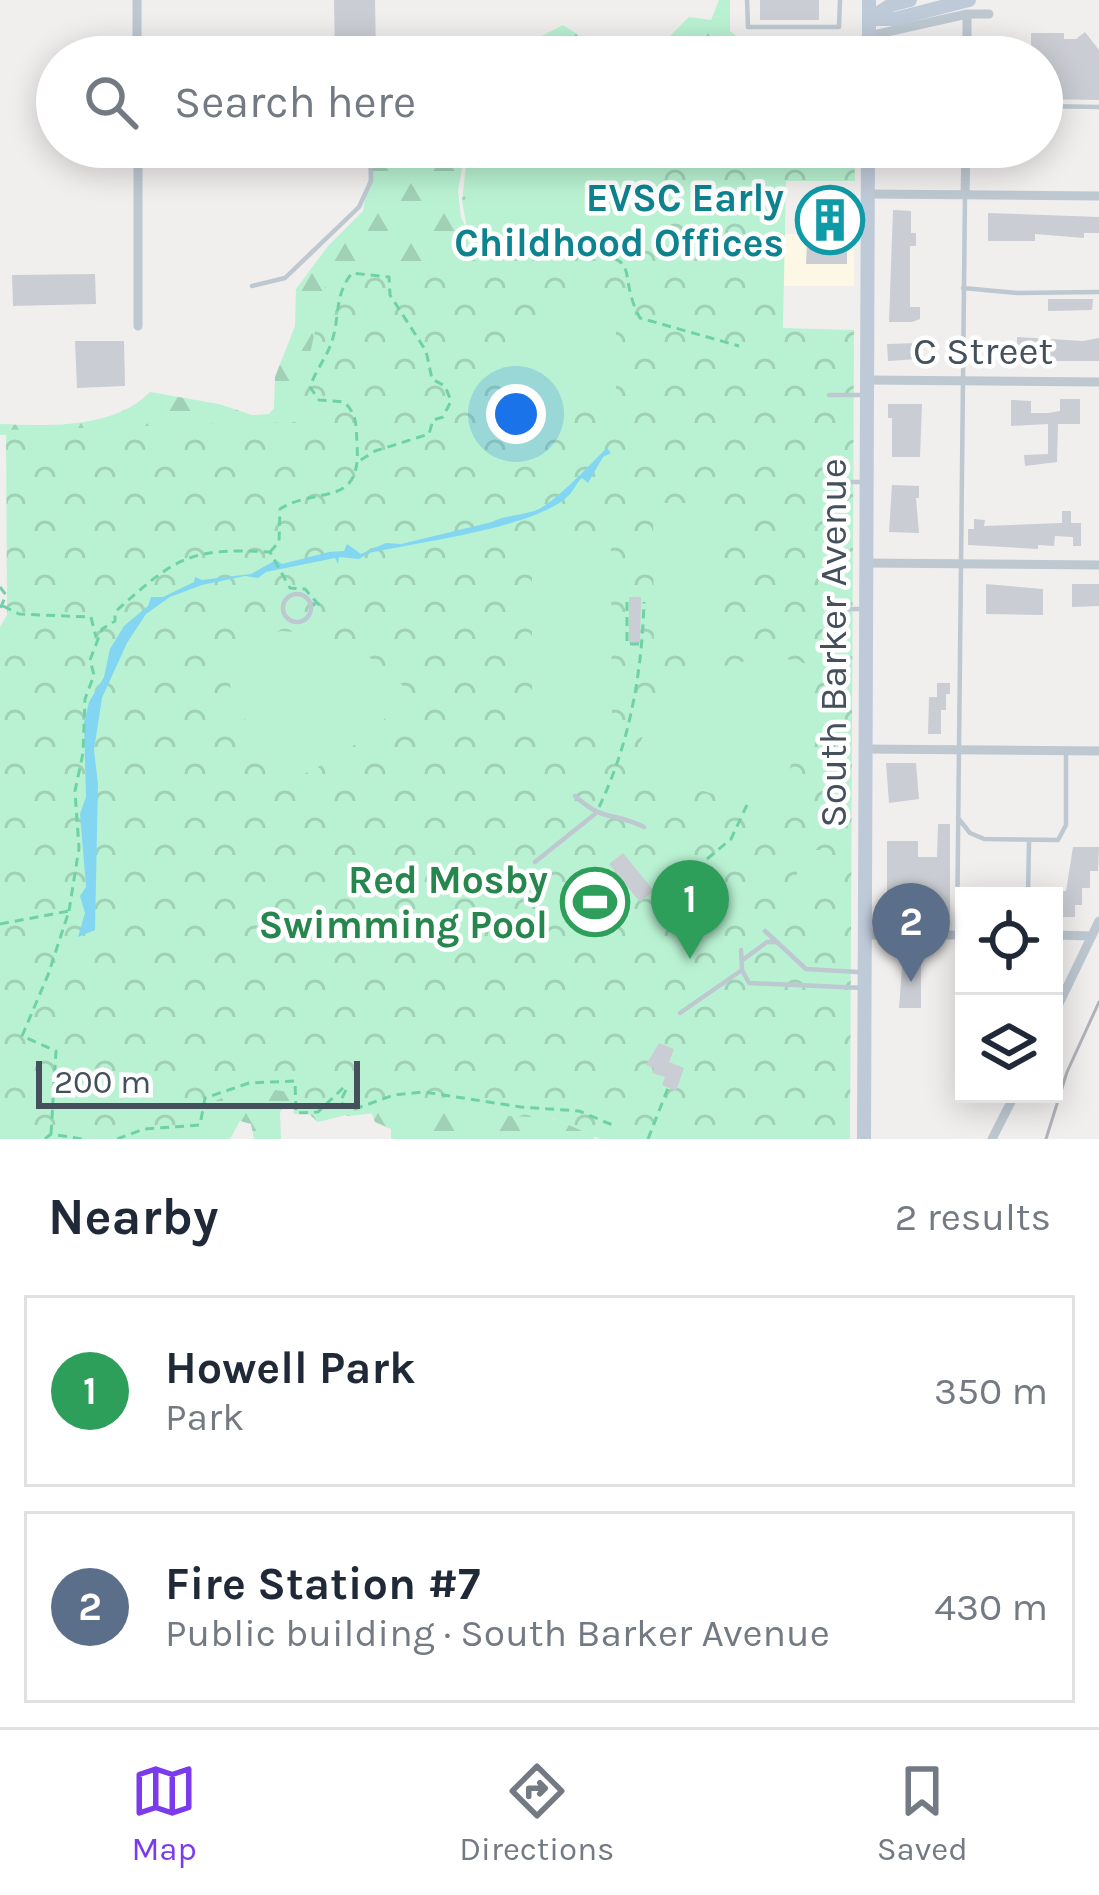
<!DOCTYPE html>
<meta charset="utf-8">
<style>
:root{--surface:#fff;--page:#f2f2f3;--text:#1f2937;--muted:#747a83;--line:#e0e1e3;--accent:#7c3aed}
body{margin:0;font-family:Karla,sans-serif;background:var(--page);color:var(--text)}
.controls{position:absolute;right:36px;bottom:36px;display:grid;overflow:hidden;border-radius:0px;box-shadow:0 6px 30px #0003}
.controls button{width:108px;height:108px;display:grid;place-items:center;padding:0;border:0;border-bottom:3px solid var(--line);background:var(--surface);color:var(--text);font:60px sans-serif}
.scale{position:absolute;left:36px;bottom:30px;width:324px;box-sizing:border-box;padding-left:12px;border:6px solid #45505d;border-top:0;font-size:33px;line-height:42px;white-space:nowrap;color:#45505d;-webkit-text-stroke:9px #fff;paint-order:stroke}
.you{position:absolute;left:516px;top:414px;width:42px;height:42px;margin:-30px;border:9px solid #fff;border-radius:50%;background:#1a73e8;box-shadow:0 0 0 18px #1a73e833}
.badge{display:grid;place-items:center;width:78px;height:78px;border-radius:50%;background:var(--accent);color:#fff;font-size:39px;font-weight:700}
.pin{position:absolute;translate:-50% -99px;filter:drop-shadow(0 3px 6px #0008)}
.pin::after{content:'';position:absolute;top:63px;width:42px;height:36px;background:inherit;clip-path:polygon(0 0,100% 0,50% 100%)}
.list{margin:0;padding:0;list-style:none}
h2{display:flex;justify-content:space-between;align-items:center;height:156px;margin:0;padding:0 48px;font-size:51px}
h2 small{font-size:39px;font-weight:400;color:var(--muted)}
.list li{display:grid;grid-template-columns:78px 1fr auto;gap:36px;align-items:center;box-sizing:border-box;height:192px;margin:0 24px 24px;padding:0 24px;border:3px solid var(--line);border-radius:0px}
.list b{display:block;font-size:45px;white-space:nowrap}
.list p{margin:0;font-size:39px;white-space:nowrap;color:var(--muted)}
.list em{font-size:39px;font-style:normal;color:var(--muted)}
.icon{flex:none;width:66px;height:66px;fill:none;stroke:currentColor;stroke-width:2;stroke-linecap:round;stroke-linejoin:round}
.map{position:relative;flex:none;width:1099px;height:1139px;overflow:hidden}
.search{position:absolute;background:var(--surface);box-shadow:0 6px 30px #0003;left:36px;right:36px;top:36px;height:132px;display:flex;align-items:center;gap:30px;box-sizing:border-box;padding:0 42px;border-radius:66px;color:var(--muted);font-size:45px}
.sheet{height:588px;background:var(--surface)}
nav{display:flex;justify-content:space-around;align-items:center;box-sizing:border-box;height:168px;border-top:3px solid var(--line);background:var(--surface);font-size:33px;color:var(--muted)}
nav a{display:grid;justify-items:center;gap:6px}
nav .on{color:var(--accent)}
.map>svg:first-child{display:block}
.commercial{fill:#fdf7e6}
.forest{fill:url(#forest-firs)}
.park{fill:url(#park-crowns)}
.garden{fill:#b9f2d2}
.water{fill:#83d6f2}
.building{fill:#cacdd3}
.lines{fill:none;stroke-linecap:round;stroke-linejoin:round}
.path{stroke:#6fd2a6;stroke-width:3;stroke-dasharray:9 6;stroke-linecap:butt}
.service{stroke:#bdc8d1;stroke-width:4.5}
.minor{stroke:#bdc8d1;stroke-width:9}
.secondary{stroke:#bfcad9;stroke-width:14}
.rail{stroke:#b0b3b9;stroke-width:3}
.labels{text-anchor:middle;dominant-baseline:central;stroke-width:9;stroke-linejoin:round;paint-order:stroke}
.culture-label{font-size:39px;font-weight:bold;fill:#0d838f;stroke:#fff;text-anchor:end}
.street-label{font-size:39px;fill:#45505d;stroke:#fff}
.leisure-label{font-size:39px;font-weight:bold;fill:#27864d;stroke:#fff;text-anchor:end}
</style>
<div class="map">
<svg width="1099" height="1139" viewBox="0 0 1099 1139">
<defs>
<pattern id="forest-firs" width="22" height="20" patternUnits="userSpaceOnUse" patternTransform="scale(3)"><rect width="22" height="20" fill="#b9f2d2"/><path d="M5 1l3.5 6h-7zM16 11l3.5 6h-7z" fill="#a0d1b7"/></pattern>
<pattern id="park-crowns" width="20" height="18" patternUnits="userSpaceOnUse" patternTransform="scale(3)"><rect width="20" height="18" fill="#b9f2d2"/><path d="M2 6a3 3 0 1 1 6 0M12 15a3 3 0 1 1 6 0" fill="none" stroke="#a0d1b7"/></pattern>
</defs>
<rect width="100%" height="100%" fill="#f1eeee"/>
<path class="commercial" d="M 784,234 L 854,235 L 854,286 L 783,286 Z"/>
<path class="forest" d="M 719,0 L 730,0 L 730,31 L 739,38 L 847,42 L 847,50 L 501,57 L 563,25 L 598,48 L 669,37 L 689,17 L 711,20 Z
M 379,147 L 466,147 L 458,191 L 461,218 L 475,242 L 474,279 L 329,428 L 0,435 L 0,424 C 50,426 113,429 150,392 L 219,404 L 252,415 L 269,414 L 274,408 L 275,377 L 295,326 L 296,289 L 328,246 L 363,211 L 372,158 Z
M 327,1029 L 595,1135 L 594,1139 L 391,1139 L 391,1129 L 375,1122 L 370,1109 L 318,1122 L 301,1107 L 285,1106 L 280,1112 L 281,1139 L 254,1139 L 251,1124 L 240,1121 L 230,1139 L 0,1139 Z"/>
<path class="park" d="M 852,45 L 852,57 L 626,57 L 626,47 Z
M 468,147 L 854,147 L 855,181 L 786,181 L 783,328 L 854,330 L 850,1139 L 600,1139 L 553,1118 L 396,1111 L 348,1116 L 336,1109 L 326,1115 L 294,1114 L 289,1092 L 246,1086 L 209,1104 L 209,1139 L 0,1139 L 0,627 L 7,615 L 6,430 L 295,422 L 330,263 L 473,261 L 462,201 Z"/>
<path class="garden" d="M 474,147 L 639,147 L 638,232 L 628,239 L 477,238 C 460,212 464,175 474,147 Z
M 616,299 L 616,403 L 608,410 L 507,412 C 505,338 547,305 616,299 Z
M 653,503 L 722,503 L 721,647 L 654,648 Z
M 532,543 L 611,543 L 612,720 L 532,720 Z
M 281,631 C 346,635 362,648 409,691 C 370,739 347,753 292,780 L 277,773 L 232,697 L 225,652 L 242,638 Z
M 780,657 L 823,668 L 777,807 L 767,811 L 630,768 C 658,689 697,663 780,657 Z
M 797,850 L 826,850 L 826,894 L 797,894 Z"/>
<path class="water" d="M 607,448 L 611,453 L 603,457 L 588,483 L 582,478 C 577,482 575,488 571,493 C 543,527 414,543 369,553 L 359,559 L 339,557 L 338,564 L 335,558 L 266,572 L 258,578 L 245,576 L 202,585 L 170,597 L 146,614 L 127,643 L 102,698 L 94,750 L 98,784 L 95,930 L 78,937 L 85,913 L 80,896 L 86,887 L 80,814 L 86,797 L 84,723 L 89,702 L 104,677 L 110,649 L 124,626 L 148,606 L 151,597 L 163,597 L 194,582 L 195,577 L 202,580 L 251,574 L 276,560 L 282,564 L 329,552 L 344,551 L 347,544 L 361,554 L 386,543 L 401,544 L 492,522 C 506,514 530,516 544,506 C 567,490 586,468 607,448 Z
M 603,871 L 621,894 L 596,913 L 599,917 L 608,911 L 602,929 L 567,885 L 579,880 L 583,886 Z"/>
<path class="building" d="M 334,0 L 375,0 L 376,57 L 335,57 Z
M 760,0 L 819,0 L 819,20 L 760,20 Z
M 1085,32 L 1099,50 L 1099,100 L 1042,99 L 1042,57 L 1031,57 L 1031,33 L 1064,33 L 1064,39 L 1076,39 Z
M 893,210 L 911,211 L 911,233 L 916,233 L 916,246 L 910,246 L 910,307 L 920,307 L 920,319 L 912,322 L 889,322 Z
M 813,212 L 847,213 L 847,227 L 824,226 L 824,243 L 847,243 L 847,264 L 806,264 L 807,243 L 813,243 Z
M 988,213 L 1099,217 L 1099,233 L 1084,233 L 1084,238 L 1035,234 L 1035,241 L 988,241 Z
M 95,274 L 96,304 L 13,306 L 12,275 Z
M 1048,299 L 1093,299 L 1092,310 L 1048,311 Z
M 1017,337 L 1083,341 L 1099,338 L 1099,361 L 1017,361 Z
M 75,341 L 124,341 L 125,386 L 77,388 Z
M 918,343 L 918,359 L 888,361 L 887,344 Z
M 1060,399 L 1080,399 L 1080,424 L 1058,424 L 1057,462 L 1025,466 L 1024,455 L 1048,454 L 1048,424 L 1011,426 L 1011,400 L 1031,401 L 1031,413 L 1048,413 L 1060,411 Z
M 888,404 L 922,404 L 920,457 L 892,457 L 892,418 L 888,418 Z
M 892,485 L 919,486 L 919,498 L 916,498 L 919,533 L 889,532 Z
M 1062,511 L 1071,511 L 1071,523 L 1081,523 L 1081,546 L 1073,546 L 1073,537 L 1055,536 L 1054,546 L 1038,545 L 1038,549 L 968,545 L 968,529 L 974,529 L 974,519 L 985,520 L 984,526 L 1062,523 Z
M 986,584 L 1043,589 L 1043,615 L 986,614 Z
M 1072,584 L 1099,584 L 1099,606 L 1072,607 Z
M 629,597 L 641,597 L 640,643 L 629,643 Z
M 937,683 L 950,683 L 950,694 L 946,694 L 946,710 L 941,710 L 941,734 L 928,734 L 929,697 L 937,697 Z
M 886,763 L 916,763 L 919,799 L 889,803 Z
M 938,824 L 950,824 L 950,918 L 939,918 L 939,894 L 887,892 L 887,841 L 918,841 L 918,857 L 937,857 Z
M 1073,847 L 1099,847 L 1098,871 L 1090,871 L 1090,888 L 1082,888 L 1082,905 L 1075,905 L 1075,917 L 1054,917 L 1054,908 L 1061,908 L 1061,891 L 1066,891 Z
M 623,853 L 654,891 L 640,902 L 609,864 Z
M 903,955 L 921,955 L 921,1008 L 899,1008 Z
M 659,1043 L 674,1049 L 669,1062 L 684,1068 L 676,1091 L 662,1085 L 665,1077 L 652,1073 L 654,1068 L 646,1065 Z"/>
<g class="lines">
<path class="path" d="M 570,254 C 649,254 614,270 640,318 L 739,346
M 270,552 L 279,542 L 280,509 C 316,486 362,509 357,445 C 356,427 358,415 344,402 L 319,400 L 310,387 C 315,371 327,357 332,341 C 340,317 334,295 352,273 L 389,277 L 390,295 L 426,351 L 432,379 L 445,386 L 451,401 L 443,417 L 433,420 L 429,434 L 375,451 L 359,461
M 0,587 L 6,595 L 0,609
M 627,602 L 627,644 L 643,644
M 3,606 L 19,614 L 91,617 L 96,637
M 599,807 C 630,743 642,672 644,602
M 707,859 L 731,839 L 747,805
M 69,911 L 79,848 L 75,791 L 83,753 L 85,699 L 94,675 L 90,660 L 102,629 L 115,621 L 115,612 C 174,559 188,547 270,552 L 290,588 L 305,589 L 320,606 L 311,604
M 0,924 L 69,911 L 48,975 L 22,1036 L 56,1051 L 51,1134
M 346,1090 L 340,1102 L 352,1110 L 394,1095 L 424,1092 L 521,1107 L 579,1111 L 615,1126
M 45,1139 L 51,1134 L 82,1139
M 117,1139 L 144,1129 L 200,1125 L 205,1098 L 249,1083 L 295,1081 L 296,1113 L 318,1112 L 343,1088
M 648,1139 L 668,1088"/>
<path class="service" d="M 747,0 L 748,27 L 839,27 L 840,0
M 1042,106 L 1099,107
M 252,286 L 285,278 L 359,207 L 371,181 L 370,147
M 963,288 L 1017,293 L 1099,292
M 829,395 L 866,395
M 837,482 L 861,482
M283 608a14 14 0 1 1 28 0a14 14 0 1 1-28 0Z
M 834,609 L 865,609
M 575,796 C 605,823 612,811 644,827
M 958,818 L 970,833 L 984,839 L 1058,840 L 1066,825 L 1066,753
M 535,862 L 595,814
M 1028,896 L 1029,842
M 765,931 L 806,969 L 858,972
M 957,934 L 965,195
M 741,950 L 742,970 L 749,983 L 864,988
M 744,959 L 767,942 L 775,942
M 680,1013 L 742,970"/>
<path class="minor" d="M 137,0 L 137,57
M 869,36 L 967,14 L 989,14
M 967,57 L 967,14
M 138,147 L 138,326
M 868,194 L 1099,196
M 965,195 L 966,147
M 867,380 L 1099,382
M 866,563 L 1099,565
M 866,749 L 1099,751
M 865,935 L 964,935
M 1054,935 L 1092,936
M 1054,1014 L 1099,921
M 992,1139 L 1015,1094"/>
<path class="secondary" d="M 869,19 L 895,19 L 969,0
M 869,19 L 891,5 L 910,0
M 869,57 L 869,0
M 864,1139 L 868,147"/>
<path class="rail" d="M 1046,1139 L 1067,1072 L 1099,1002"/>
</g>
<defs>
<g id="building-ring" transform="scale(3.45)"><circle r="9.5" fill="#fff" stroke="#0f9aa8" stroke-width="1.5"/><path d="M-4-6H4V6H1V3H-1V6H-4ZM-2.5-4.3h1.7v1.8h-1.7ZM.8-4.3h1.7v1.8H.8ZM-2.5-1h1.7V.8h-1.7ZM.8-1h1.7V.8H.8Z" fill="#0f9aa8"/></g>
<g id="stadium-ring" transform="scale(3.45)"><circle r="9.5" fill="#fff" stroke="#2e9e5b" stroke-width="1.5"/><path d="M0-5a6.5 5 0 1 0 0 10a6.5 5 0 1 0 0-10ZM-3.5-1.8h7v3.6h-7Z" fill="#2e9e5b"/></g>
</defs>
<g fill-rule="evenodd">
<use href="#building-ring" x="830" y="220"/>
<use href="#stadium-ring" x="595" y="902"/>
</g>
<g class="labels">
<g class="culture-label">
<text x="784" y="198">EVSC Early<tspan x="784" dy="45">Childhood Offices</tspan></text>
</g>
<g class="street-label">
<text x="983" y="351">C Street</text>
<text transform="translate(833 643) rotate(-90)">South Barker Avenue</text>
</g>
<g class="leisure-label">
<text x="548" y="880">Red Mosby<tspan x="548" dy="45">Swimming Pool</tspan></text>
</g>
</g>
</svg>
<div class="controls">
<button><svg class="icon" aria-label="locate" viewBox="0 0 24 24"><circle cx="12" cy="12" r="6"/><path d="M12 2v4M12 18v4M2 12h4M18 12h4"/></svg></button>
<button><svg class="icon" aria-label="layers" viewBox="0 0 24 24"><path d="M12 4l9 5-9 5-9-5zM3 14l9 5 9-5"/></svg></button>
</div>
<div class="scale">200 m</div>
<div class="you"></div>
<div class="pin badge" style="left:690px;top:959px;background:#2e9e5b">1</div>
<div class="pin badge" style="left:911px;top:982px;background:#5c6f8a">2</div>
<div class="search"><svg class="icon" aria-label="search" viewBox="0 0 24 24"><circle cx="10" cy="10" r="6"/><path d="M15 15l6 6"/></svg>Search here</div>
</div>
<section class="sheet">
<h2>Nearby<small>2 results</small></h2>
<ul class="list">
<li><span class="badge" style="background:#2e9e5b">1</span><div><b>Howell Park</b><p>Park</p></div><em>350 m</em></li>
<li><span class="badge" style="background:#5c6f8a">2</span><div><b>Fire Station #7</b><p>Public building · South Barker Avenue</p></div><em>430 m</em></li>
</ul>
</section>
<nav>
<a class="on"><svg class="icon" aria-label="map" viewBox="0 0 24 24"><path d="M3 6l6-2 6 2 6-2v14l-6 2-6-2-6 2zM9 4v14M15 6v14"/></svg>Map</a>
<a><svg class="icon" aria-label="directions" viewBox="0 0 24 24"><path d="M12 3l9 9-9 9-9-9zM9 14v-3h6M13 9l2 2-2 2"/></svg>Directions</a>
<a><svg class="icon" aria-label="saved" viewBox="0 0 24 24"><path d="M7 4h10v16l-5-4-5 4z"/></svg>Saved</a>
</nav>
